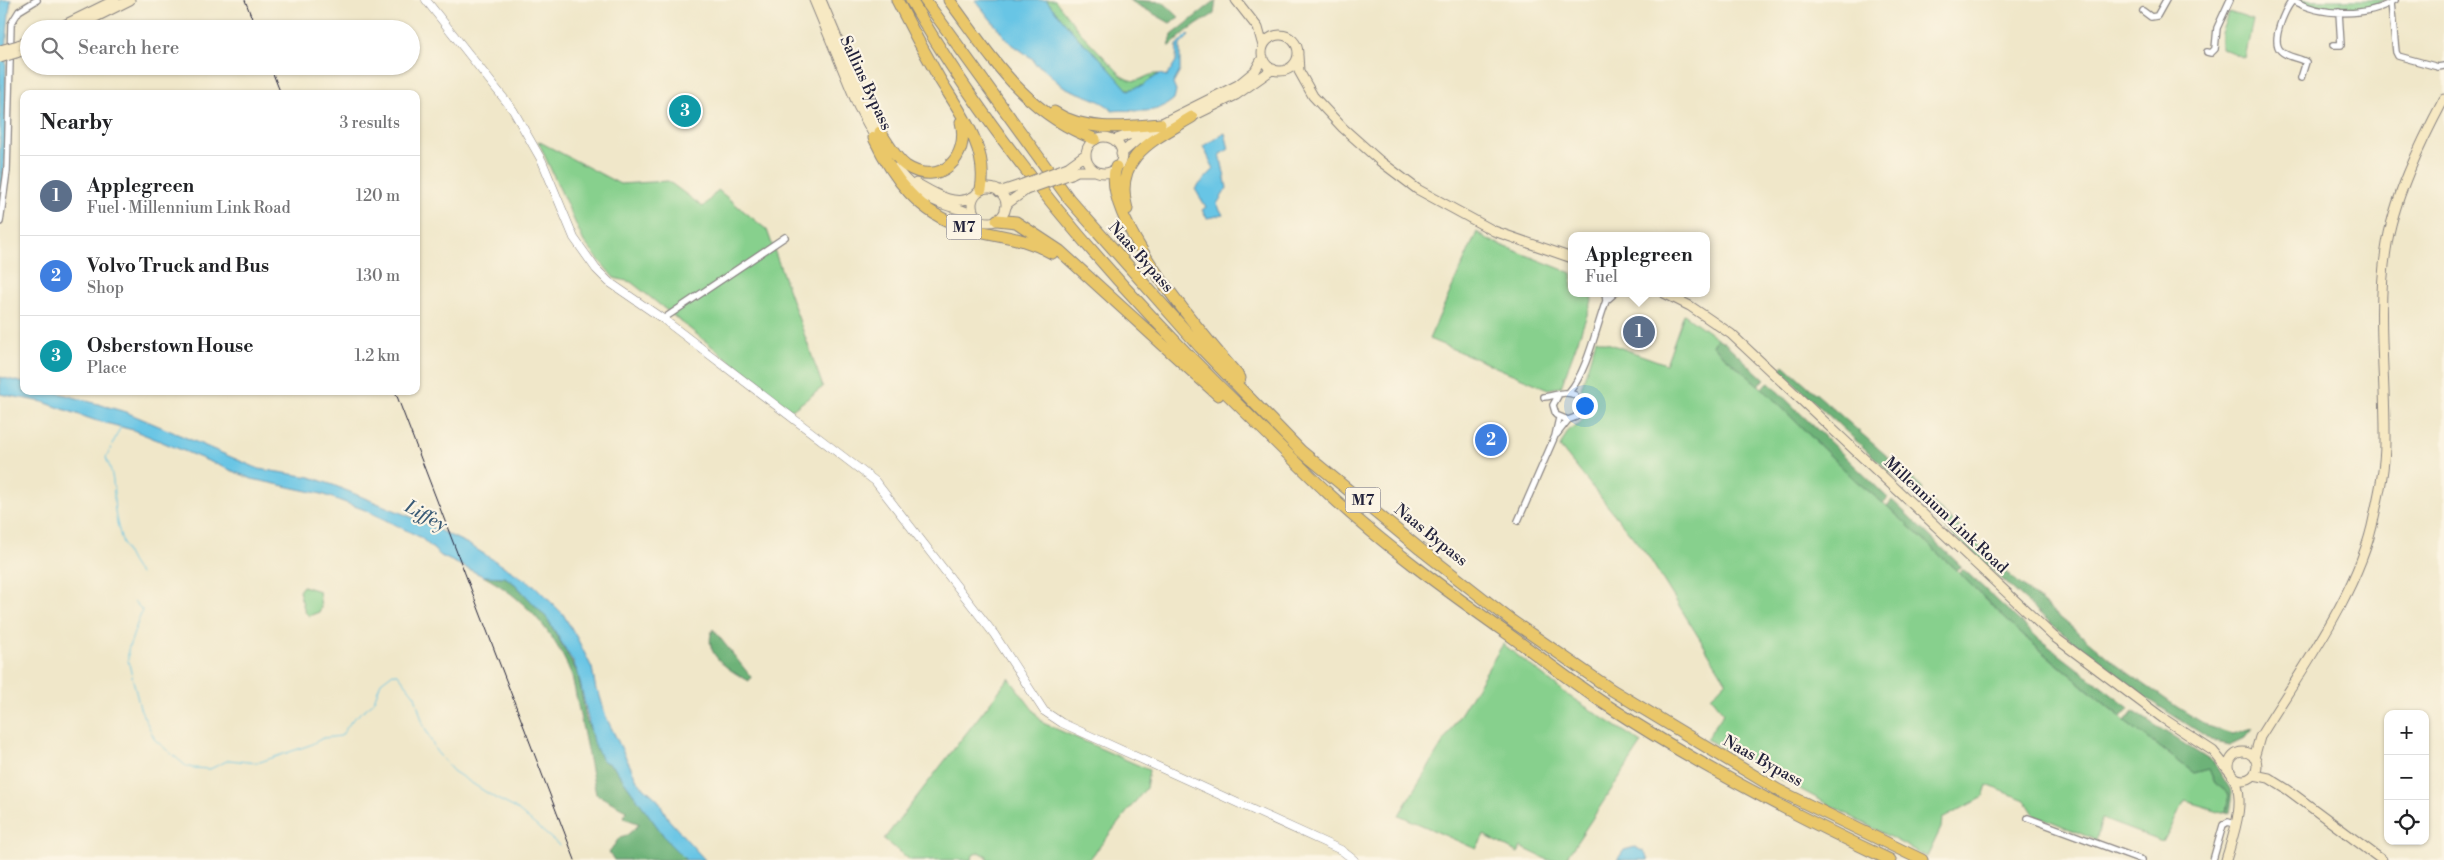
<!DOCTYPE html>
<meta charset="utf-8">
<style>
:root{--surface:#fff;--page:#f2f2f2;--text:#202124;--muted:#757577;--line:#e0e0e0;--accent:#2563eb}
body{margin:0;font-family:"Libre Bodoni",serif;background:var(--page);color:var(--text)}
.controls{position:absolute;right:15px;bottom:15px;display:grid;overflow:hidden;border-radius:10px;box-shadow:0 1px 4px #0004}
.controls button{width:45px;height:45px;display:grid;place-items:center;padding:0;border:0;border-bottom:1px solid var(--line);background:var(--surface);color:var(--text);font:25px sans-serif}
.you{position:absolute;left:1584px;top:405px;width:18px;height:18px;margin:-12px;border:4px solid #fff;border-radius:50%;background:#1a73e8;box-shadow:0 0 0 8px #1a73e833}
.badge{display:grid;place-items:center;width:32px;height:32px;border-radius:50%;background:var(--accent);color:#fff;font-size:16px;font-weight:700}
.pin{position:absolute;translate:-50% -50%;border:2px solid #fff;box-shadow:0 1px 5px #0006}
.popup{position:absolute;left:1568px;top:232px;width:142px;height:65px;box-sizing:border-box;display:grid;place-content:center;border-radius:10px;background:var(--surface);filter:drop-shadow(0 1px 4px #0005);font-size:16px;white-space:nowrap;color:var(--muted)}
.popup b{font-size:19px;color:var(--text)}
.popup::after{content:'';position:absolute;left:50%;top:100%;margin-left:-10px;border:10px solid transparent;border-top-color:var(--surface)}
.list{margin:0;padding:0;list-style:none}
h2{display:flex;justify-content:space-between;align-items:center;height:65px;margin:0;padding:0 20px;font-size:21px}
h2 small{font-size:16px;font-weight:400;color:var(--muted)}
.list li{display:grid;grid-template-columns:32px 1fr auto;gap:15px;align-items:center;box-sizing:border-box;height:80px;padding:0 20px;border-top:1px solid var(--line)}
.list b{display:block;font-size:19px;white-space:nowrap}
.list p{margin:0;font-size:16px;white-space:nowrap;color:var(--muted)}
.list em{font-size:16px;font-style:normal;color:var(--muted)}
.icon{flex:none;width:28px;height:28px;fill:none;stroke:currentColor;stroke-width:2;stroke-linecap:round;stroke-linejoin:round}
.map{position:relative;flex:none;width:2444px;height:860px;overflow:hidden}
.search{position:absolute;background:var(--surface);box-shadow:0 1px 4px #0004;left:20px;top:20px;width:400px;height:55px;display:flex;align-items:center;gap:12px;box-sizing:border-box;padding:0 18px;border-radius:28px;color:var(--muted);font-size:19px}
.panel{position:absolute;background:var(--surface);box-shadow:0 1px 4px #0004;left:20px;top:90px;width:400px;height:305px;border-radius:10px}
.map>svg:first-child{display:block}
.green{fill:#87d08d;stroke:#547964}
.forest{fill:#6db278;stroke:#486a5a}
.water{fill:#67c5e5;stroke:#447490}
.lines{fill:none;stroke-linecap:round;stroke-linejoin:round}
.stream{stroke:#67c5e5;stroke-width:1}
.minor-casing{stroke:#898482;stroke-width:8}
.tertiary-casing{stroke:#898482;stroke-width:9}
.secondary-casing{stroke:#898482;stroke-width:11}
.motorway-casing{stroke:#898482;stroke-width:13}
.minor{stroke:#fff;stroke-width:5.5}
.tertiary{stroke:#fff;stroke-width:8}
.secondary{stroke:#f7e9c3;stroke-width:9}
.motorway{stroke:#eac769;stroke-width:11}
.rail{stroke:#22223b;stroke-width:1}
.secondary-bridge-casing{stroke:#898482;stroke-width:11;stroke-linecap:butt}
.secondary-bridge{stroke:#f7e9c3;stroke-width:9}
.labels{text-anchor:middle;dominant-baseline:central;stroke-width:4.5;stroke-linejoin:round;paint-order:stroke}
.shield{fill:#fcf5e5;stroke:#63616e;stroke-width:1}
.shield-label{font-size:15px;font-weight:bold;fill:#22223b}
.street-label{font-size:16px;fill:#22223b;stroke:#fcf5e5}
.water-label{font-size:18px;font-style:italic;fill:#3a5b76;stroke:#fcf5e5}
</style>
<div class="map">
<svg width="2444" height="860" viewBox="0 0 2444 860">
<rect width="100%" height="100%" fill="#fcf5e5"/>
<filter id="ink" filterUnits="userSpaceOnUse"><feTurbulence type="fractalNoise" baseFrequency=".02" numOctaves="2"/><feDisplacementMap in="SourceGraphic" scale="10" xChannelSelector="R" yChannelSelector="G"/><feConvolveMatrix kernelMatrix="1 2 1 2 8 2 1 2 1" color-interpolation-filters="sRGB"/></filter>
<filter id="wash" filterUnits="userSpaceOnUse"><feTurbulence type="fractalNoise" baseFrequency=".0096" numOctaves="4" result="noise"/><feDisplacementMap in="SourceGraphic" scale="20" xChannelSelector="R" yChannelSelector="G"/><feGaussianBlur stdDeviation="1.12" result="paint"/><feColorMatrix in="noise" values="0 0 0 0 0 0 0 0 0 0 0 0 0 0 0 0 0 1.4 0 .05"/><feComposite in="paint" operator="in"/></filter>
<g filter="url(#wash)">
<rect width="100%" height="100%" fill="#f0e7c9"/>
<path class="green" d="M 1046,0 L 1055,0 L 1079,31 L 1123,77 C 1140,87 1143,73 1159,74 C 1148,80 1139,93 1125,88 L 1100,58 L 1079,39 Z
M 2297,0 L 2386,0 C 2359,15 2324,11 2297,0 Z
M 2229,12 L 2253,20 L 2245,58 L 2221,48 L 2221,33 Z
M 538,141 L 620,184 L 668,181 L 703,207 L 718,190 L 767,230 L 823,387 L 792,410 L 631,282 L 614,278 L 584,242 Z
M 1477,232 L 1486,239 L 1571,273 L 1572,293 L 1591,293 L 1592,301 L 1561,387 L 1548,389 L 1429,339 Z
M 1684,314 L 1717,338 L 1713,346 L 1762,388 L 1855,480 L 1887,506 L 1956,570 L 2020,633 L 2125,721 L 2194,773 L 2209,769 L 2215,783 L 2229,794 L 2226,813 L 2185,801 L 2163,842 L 2102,819 L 2096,840 L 2034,814 L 2025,800 L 1987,785 L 1983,797 L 1942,819 L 1941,828 L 1927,857 L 1706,739 L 1724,713 L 1711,697 L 1726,681 L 1648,556 L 1560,447 L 1569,429 L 1579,425 L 1591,407 L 1581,389 L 1596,339 L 1666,364 Z
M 303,586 L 319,591 L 321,608 L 319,612 L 309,616 L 305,612 L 299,591 Z
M 1503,644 L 1569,696 L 1642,743 L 1565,860 L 1548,860 L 1521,847 L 1518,853 L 1484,835 L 1476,849 L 1399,815 Z
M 1009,678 L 1043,723 L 1149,770 L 1146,788 L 1089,860 L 987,860 L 987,856 L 979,852 L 973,855 L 972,860 L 910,860 L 884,839 Z"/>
<path class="forest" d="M 1129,0 L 1163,2 L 1179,17 L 1170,23 Z
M 1216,0 L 1214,14 L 1187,31 L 1169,47 L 1172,35 Z
M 1717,338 L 1724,342 L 1765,380 L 1758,385 L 1713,346 Z
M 1784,365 L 1923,488 L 1920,500 L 1780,370 Z
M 1769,383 L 1888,498 L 1883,503 L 1855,480 L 1762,388 Z
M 1892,500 L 1961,566 L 1956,570 L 1887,506 Z
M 1930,501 L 1971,537 L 2014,579 L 2118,666 L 2177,707 L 2208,726 L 2232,734 L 2253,728 L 2245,738 L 2230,745 L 2215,742 L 2138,693 L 2056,628 L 1923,508 Z
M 1962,568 L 2039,639 L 2129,708 L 2121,717 L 2020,633 L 1959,573 Z
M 483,576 L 505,577 L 515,584 L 547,618 L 578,674 L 586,719 L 602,760 L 614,767 L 670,844 L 686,860 L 614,860 L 609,852 L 620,837 L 627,835 L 640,824 L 624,818 L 626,810 L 596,794 L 572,676 C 555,633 524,597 483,576 Z
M 713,629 L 751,677 L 749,681 C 730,671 701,654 713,629 Z
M 2133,711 L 2214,763 L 2232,792 L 2229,814 L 2226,813 L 2229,794 L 2215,783 L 2209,769 L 2194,773 L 2125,721 Z"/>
<path class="water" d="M 0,0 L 11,0 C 0,67 12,136 0,202 Z
M 975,0 L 1046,0 L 1079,39 L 1100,58 L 1128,90 L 1142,86 L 1159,74 L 1167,76 L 1176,61 L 1177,45 L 1188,34 L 1189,36 L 1180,45 L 1180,71 L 1173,84 L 1176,91 L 1174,99 C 1152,118 1136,108 1112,111 C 1108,102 1080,94 1069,89 C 1054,83 1048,69 1034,63 L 1033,59 L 1009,42 Z
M 1225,133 L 1229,149 L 1220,154 L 1227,188 L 1217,204 L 1223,215 L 1207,218 L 1202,210 L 1206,207 L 1195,189 L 1214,169 L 1203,146 Z
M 0,377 L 24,383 L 24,391 L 52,391 L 126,412 L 259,469 L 310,477 L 333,485 L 411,517 L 468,544 L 535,586 L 563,614 L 577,638 L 592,668 L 596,690 L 599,693 L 606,717 L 638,782 L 658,800 L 669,820 L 705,860 L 686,860 L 669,843 L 614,767 L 602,760 L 593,742 L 578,673 L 573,662 L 547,618 L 515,584 L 505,577 L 483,576 L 441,556 L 420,537 L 365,510 L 322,494 L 252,479 L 133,430 L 94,420 L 43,402 L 0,394 Z
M 1635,847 L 1644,852 L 1649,860 L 1617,860 L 1624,850 Z"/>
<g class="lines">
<path class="stream" d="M 121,426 L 106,458 C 117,480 112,495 116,518 C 120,537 127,559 140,574
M 134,601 L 142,610 L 128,650 L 128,660 L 140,708 L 155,740 L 186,766 L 193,768 L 210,769 L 229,760 L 257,763 L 310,745 L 323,738 L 341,736 L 352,720 L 373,703 L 381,682 L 393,673 L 398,674 L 415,696 L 423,724 L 436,751 L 453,771 L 495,798 L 515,808 L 559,845"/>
</g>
</g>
<g filter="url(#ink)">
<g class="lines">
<g class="minor-casing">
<path id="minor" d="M 2292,0 C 2320,16 2367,18 2395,0
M 2292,1 C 2285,10 2270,41 2281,51 C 2288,58 2298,57 2306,62 L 2301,78
M 2391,3 L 2396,52 L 2398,56 L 2438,67 L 2444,66
M 2143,11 L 2151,17 L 2157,16 L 2166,0
M 2333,45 L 2341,45 L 2339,12
M 2207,52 L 2211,53 L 2215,49 L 2217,28 L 2230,0
M 0,222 L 7,171 L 11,24 L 19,11 L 37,0
M 1606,301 L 1615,293
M 663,319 L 785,237
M 1569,392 C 1587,372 1596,328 1606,301 L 1605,293
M 1544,397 C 1555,396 1565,390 1575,395 L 1581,405 L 1576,417 L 1568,420 L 1556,415 L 1553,405 L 1558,396
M 1557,434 L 1568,420
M 1518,521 L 1555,436 L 1559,418
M 2028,818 L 2142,860
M 2213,860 L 2223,825 L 2228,822 L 2235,824"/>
</g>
<g class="tertiary-casing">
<path id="tertiary" d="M 426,0 L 513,110 L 542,161 L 574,238 L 596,269 L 609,282 L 663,319 L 875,481 L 994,634 L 1044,711 L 1062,723 L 1341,850 L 1354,860"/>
</g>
<g class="secondary-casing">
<path id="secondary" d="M 814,0 L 858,106 L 877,141
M 821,0 L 843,52 L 882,137
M 1236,0 L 1258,28 L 1263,46
M 56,29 L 115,0
M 72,29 L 130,0
M1262 53a18 18 0 1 1 36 0a18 18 0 1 1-36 0Z
M 18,45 L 29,41
M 16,53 L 29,48
M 1298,55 L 1299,71 L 1313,96 L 1343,128 L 1380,161 L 1417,189 L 1494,231 L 1572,258
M 1187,119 L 1236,95 L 1273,69
M1086 155a18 18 0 1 1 36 0a18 18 0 1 1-36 0Z
M 1114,140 L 1160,124 L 1238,85 L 1255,71 L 1263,57
M 1121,154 L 1137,140 L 1166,128
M 1068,167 L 1086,154
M 896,168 C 907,183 922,196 940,203 C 952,208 965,209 976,217
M 1071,174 L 1077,171 L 1096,171
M 916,183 C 934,193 955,208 974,196
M972 205a17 17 0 1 1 34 0a17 17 0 1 1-34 0Z
M 999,192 L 1023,184
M 1005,209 L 1008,203 L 1026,190
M 1664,293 L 1690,306 L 1731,334 L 2053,636 L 2164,719 L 2213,751 L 2230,772
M2229 766a14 14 0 1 1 28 0a14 14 0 1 1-28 0Z
M 2254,758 L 2260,737 C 2299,673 2360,591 2374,517 C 2379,494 2385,467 2385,443 C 2386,379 2376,314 2386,250 C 2393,200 2420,144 2444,99
M 2254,775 L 2269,778 L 2288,790 L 2382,860
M 2226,860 C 2233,836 2248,797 2232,775"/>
</g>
<g class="motorway-casing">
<path id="motorway" d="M 897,0 C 910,26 924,52 939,78 C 959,111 989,148 981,189
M 911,0 C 992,142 1105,273 1221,388 C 1257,423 1293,460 1330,495 C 1385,546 1447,591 1508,634 C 1540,657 1572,682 1605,704 C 1696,764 1792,814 1890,860
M 925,0 L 1069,199 L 1200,347 L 1301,451 L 1420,549 L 1512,621 L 1612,690 L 1778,790 L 1922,860
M 949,0 C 991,56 1025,114 1095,139
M 1054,112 C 1084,132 1126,127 1160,124
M 880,132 C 888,143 895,158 906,166 C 940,188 970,157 961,122
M 874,138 C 893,178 919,214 964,227 C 997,237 1020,235 1052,253
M 1116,167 C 1099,217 1207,340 1240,378
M 1127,209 C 1112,157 1155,139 1192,117
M 997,220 L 1016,222 L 1060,251 L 1218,395"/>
</g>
<use href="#minor" class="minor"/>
<use href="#tertiary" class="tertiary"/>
<use href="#secondary" class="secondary"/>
<use href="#motorway" class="motorway"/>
<path class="rail" d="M 245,0 L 256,29
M 270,66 L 281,94
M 395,391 L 575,860"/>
<g class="secondary-bridge-casing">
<path id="secondary-bridge" d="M 0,50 L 18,45
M 0,58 L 16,53
M 1023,184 L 1068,167
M 1026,190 L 1071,174"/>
</g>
<use href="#secondary-bridge" class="secondary-bridge"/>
</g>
</g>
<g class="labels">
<g class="shield">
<rect x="946.5" y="214.5" width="35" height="25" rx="4"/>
<rect x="1345.5" y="487.5" width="35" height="25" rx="4"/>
</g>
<g class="shield-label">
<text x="964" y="227">M7</text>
<text x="1363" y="500">M7</text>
</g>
<g class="street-label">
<text transform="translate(866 83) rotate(65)">Sallins Bypass</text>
<text transform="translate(1141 257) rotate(48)">Naas Bypass</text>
<text transform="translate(1946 515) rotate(43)">Millennium Link Road</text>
<text transform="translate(1431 535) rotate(39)">Naas Bypass</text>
<text transform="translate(1763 761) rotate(29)">Naas Bypass</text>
</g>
<g class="water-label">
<text transform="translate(426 516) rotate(28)">Liffey</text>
</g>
</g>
</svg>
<div class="controls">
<button>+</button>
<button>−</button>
<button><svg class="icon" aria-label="locate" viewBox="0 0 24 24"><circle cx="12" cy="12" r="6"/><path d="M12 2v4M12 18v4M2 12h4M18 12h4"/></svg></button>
</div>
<div class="you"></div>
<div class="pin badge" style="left:1639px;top:332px;background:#5c6f8a">1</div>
<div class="popup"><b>Applegreen</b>Fuel</div>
<div class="pin badge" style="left:1491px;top:440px;background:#3f7fe0">2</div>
<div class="pin badge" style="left:685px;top:111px;background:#0f9aa8">3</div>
<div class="search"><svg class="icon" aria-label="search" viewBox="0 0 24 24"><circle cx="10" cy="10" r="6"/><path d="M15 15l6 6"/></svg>Search here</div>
<section class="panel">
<h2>Nearby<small>3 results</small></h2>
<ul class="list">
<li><span class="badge" style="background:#5c6f8a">1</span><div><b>Applegreen</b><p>Fuel · Millennium Link Road</p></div><em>120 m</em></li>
<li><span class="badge" style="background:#3f7fe0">2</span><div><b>Volvo Truck and Bus</b><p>Shop</p></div><em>130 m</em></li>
<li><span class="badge" style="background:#0f9aa8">3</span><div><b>Osberstown House</b><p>Place</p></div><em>1.2 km</em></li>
</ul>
</section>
</div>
